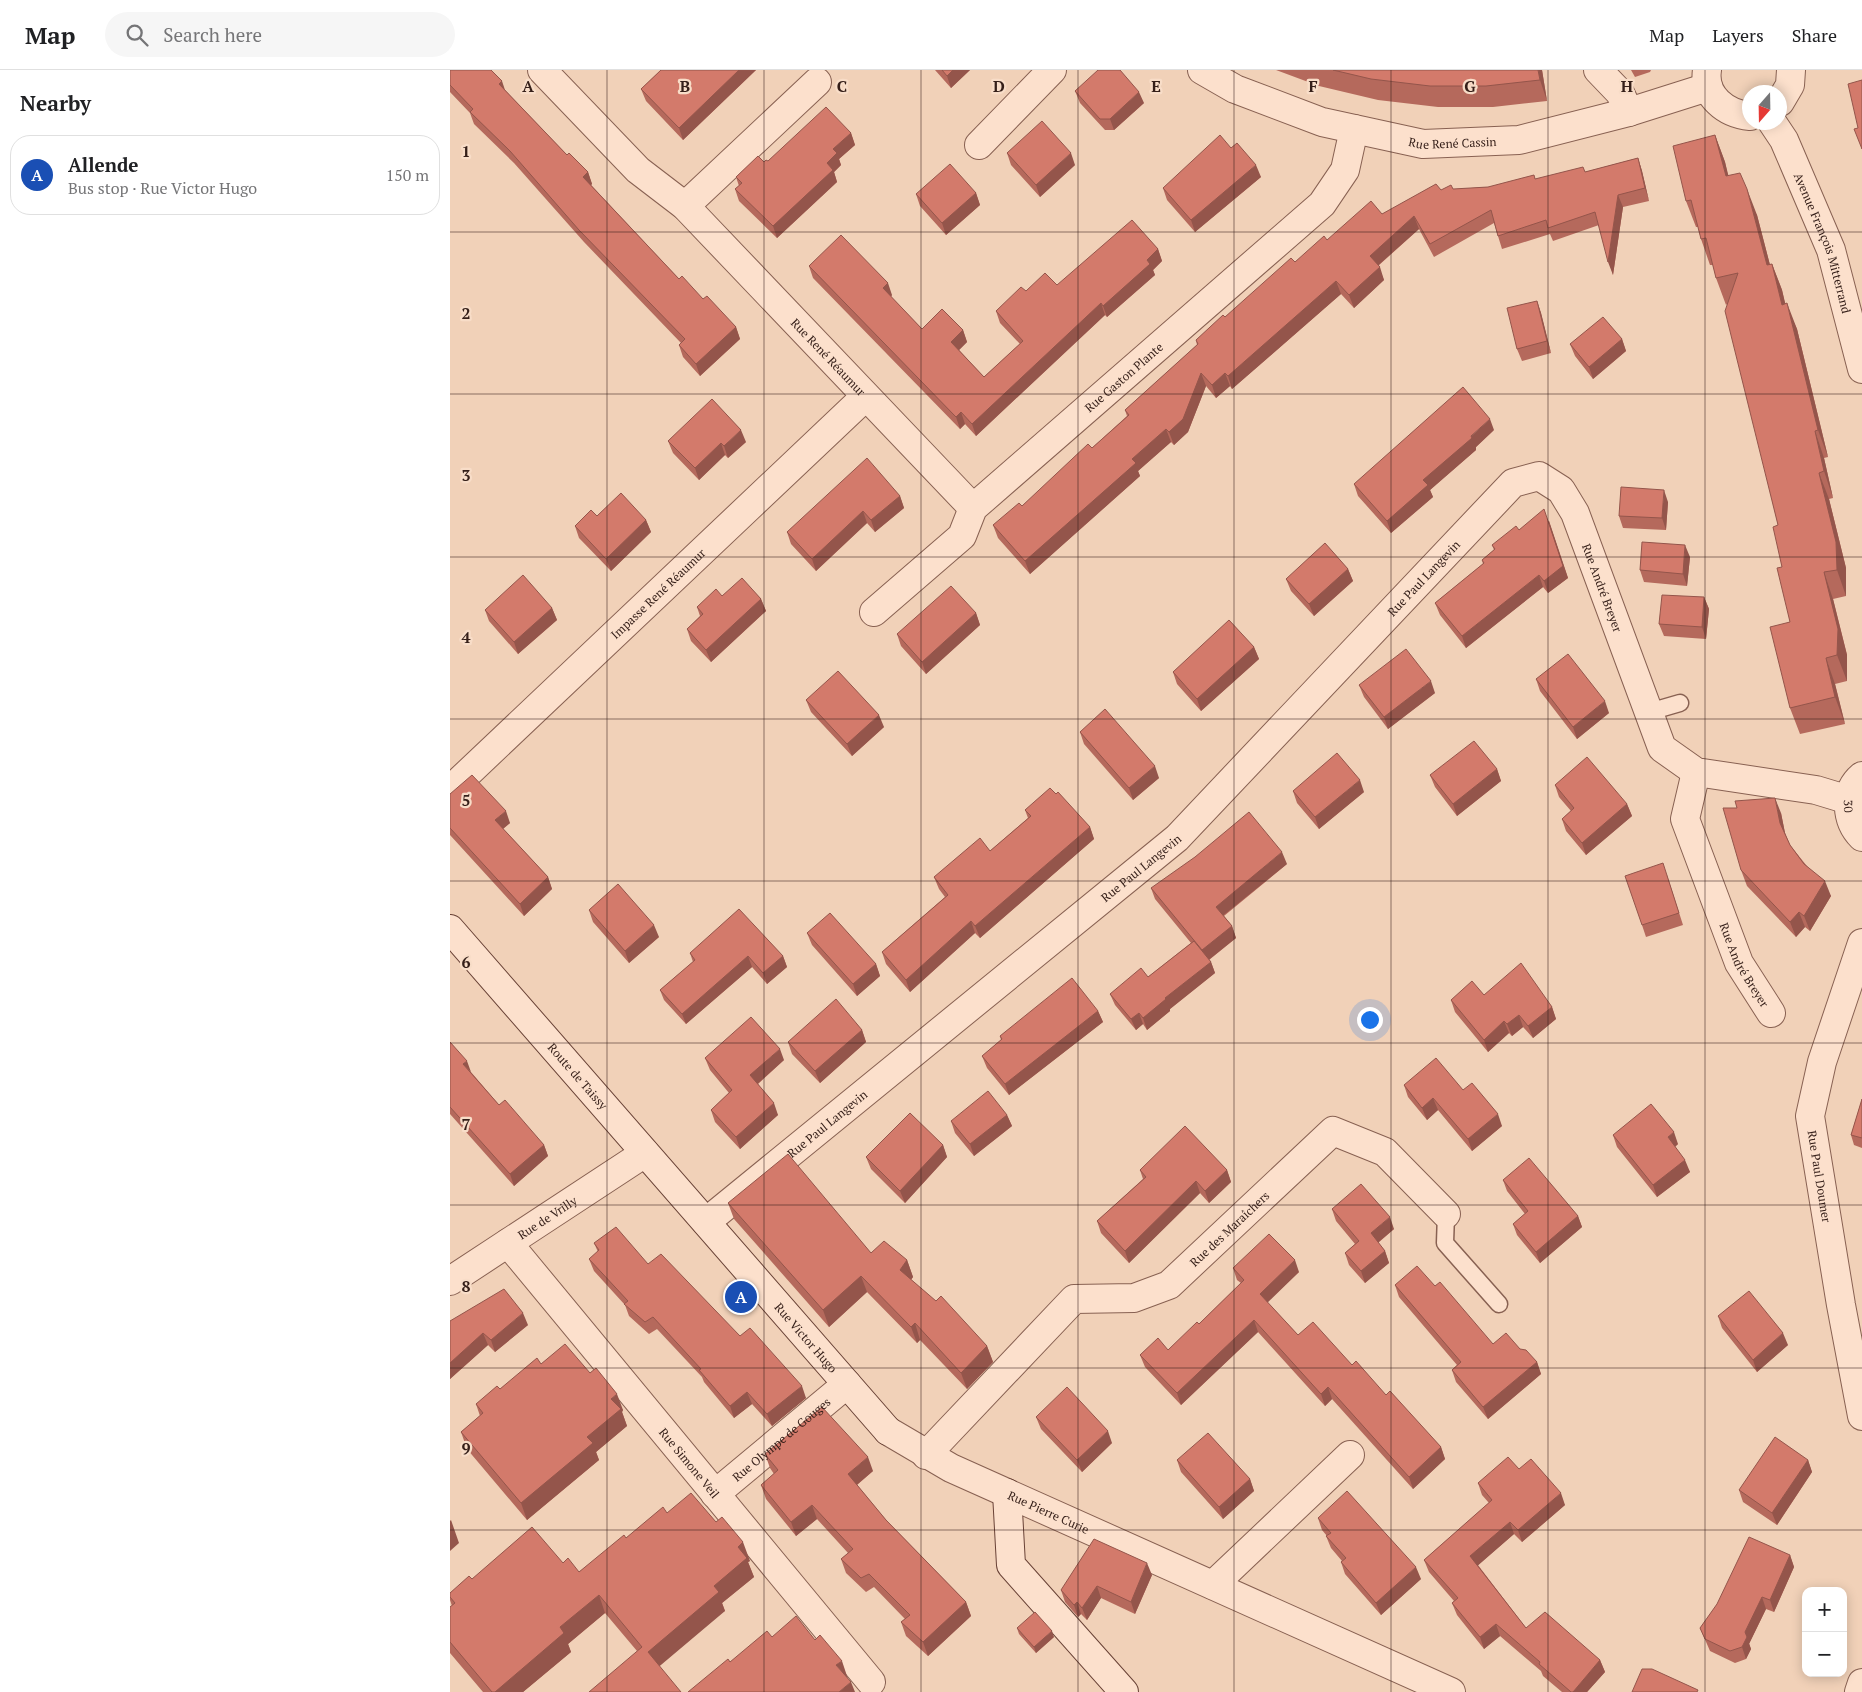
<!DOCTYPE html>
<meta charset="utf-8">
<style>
:root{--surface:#fff;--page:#f6f6f6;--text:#202124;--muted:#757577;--line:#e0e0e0;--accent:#b45309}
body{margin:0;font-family:"PT Serif",serif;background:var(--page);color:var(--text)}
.controls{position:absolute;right:15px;bottom:15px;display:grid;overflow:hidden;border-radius:10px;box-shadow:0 2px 12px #0003}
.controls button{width:45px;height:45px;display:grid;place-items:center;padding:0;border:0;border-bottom:1px solid var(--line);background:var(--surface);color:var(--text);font:25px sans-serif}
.compass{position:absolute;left:1292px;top:15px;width:45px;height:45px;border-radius:50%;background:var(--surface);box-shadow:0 2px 12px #0003;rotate:200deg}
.you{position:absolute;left:919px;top:949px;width:18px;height:18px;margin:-12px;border:4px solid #fff;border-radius:50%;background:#1a73e8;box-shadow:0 0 0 8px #1a73e833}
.badge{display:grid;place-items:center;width:32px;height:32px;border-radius:50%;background:var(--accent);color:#fff;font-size:16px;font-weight:700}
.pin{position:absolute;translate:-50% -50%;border:2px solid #fff;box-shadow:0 1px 5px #0006}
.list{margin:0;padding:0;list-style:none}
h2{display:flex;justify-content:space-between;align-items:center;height:65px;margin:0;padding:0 20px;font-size:21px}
h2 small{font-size:16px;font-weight:400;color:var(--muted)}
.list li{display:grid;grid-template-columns:32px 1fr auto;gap:15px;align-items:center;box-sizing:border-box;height:80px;margin:0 10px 10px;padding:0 10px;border:1px solid var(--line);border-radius:20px}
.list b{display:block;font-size:19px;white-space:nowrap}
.list p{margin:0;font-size:16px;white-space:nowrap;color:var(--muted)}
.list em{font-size:16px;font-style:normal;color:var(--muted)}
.icon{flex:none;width:28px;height:28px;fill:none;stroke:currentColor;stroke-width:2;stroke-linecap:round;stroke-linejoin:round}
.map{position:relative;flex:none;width:1412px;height:1622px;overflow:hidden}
header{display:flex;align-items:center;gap:30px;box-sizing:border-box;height:70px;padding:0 25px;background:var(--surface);border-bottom:1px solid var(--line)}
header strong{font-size:24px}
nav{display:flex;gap:28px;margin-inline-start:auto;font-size:18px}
.search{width:350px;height:45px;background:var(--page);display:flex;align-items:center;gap:12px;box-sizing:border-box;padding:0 18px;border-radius:28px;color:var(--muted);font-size:19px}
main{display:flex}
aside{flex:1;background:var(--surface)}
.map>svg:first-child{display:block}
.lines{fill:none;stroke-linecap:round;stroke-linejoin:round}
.lane-casing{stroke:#886152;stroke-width:19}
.street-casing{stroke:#886152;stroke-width:30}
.secondary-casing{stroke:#694236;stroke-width:30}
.lane{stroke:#fce0cc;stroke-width:16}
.street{stroke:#fce0cc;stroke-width:28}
.secondary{stroke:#fce0cc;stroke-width:28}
.wall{fill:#b5695c}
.shaded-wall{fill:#94554b}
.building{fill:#d37a6b;stroke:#94554b}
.grid{fill:none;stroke:#351f19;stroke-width:1;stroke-opacity:0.55}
.labels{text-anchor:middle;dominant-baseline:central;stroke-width:4.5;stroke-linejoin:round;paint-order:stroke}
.street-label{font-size:12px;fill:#351f19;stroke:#f8ddc8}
.grid-label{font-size:16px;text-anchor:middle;font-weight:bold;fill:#351f19;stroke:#f8ddc8;stroke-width:4.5;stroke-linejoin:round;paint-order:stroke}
</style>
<header>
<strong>Map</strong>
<div class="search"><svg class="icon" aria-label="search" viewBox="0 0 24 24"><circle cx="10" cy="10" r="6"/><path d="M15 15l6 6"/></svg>Search here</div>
<nav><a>Map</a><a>Layers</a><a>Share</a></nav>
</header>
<main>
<aside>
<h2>Nearby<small></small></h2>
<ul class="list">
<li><span class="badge" style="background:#1a4fb4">A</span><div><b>Allende</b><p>Bus stop · Rue Victor Hugo</p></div><em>150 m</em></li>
</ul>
</aside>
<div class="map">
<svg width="1412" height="1622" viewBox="0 0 1412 1622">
<rect width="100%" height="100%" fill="#f1d1b8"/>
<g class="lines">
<g class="lane-casing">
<path id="lane" d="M 1199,642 L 1230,633
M 996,1144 L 995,1173 L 1049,1234"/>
</g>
<g class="street-casing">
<g id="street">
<path id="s1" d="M 92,0 L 188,100 L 235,136 L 523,438"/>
<path id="s2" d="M 752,0 L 785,19 L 872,52 L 973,74 L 1069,70 L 1179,42 L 1258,17"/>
<path d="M 1148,0 L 1170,23 L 1179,42"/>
<path d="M 1257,0 C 1253,26 1276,44 1300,46"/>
<path d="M 1330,32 L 1340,15 L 1341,0"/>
<path id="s3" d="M 1322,52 L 1334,70 L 1381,180 L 1412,299"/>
<path d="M 529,75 L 602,0"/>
<path d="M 235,136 L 367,12"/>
<path id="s4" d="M 424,542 L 512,466 L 523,438 L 872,134 L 895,100 L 904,59"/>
<path id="s5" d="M 1246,702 L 1235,749 L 1289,893 L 1321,943"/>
<path id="s6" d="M 1412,706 C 1393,722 1396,751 1412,767"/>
<path id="s7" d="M 0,720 L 415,327"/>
<path id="s8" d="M 1412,873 L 1372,992 L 1360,1046 L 1391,1235 L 1412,1346"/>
<path id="s9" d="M 256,1152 L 727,768 L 1063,413 L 1089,406 L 1111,420 L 1125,443 L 1212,678 L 1246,702 L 1366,720 L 1399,730"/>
<path id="s10" d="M 58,1173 L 421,1612"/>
<path id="s11" d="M 0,1211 L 195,1083"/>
<path id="s12" d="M 438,1361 L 501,1398 L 1001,1622"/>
<path id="s13" d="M 476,1385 L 624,1229 L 684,1228 L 719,1215 L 883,1061 L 935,1082 L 996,1144"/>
<path id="s14" d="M 265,1424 L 397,1314"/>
<path d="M 763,1515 L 900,1385"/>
<path d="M 1409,1622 L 1412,1613"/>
</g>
</g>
<g class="secondary-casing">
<g id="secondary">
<path id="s15" d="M 0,859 L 438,1361"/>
<path d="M 557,1423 L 561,1495 L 674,1622"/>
</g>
</g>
<use href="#lane" class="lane"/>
<use href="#street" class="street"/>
<use href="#secondary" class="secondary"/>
</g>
<path class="wall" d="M 0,0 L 55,20 L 117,85 L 138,102 L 142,114 L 141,115 L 229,209 L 253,229 L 286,257 L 290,269 L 250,306 L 233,287 L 229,275 L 231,273 L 134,172 L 64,93 L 24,54 L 20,43 L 0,22 Z
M 211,0 L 306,0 L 233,70 L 196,31 L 191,19 Z
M 485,0 L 520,0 L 501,18 Z
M 826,0 L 1092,0 L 1097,31 L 1043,37 L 988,37 L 928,30 L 869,16 Z
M 1181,0 L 1201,0 L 1200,2 L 1185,7 Z
M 625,21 L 694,33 L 664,60 L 655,60 L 630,33 Z
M 401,63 L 405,75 L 389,89 L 391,95 L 384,102 L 387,112 L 327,168 L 289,131 L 285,119 L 289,116 L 286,107 L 314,92 L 318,91 Z
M 1265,65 L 1275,92 L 1278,106 L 1307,145 L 1320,195 L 1322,194 L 1332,220 L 1335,234 L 1347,259 L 1378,387 L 1374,388 L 1383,428 L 1379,429 L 1396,498 L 1396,526 L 1383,529 L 1397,585 L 1397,611 L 1385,614 L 1395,654 L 1350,664 L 1340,638 L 1340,552 L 1332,497 L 1328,455 L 1277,234 L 1276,235 L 1266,208 L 1263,195 L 1260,195 L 1251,169 L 1248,157 L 1246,157 L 1236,131 Z
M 781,78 L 811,107 L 745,162 L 717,130 L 713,118 Z
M 557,83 L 625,95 L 590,127 L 561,95 Z
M 1188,88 L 1192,101 L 1199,131 L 1173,137 L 1163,205 L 1149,155 L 1103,171 L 1100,164 L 1052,179 L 1044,153 L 984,187 L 969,159 L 928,196 L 934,210 L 904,238 L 891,224 L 782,319 L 780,316 L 766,328 L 756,316 L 738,362 L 724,375 L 721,372 L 688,401 L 690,406 L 580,504 L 548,468 L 543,455 L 572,436 L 642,378 L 677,346 L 675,340 L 747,275 L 746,270 L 845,192 L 877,170 L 932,144 L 991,120 L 1038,117 L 1086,109 L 1135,102 Z
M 526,123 L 530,135 L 496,165 L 470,136 L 466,124 Z
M 708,179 L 712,191 L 703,200 L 705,205 L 657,247 L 655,245 L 526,366 L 515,354 L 510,359 L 363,208 L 359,196 L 442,225 L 441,227 L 472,259 L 513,260 L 517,272 L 509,280 L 534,307 L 570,274 L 550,253 L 546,241 L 576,221 L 607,215 Z
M 1087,231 L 1091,243 L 1101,283 L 1072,291 L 1067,279 Z
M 1172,269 L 1176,281 L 1143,309 L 1125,286 L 1120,274 Z
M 1044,360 L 1026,377 L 1026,380 L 980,420 L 983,427 L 941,463 L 908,426 L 904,414 Z
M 218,371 L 296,372 L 278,388 L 275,385 L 249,410 L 223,383 Z
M 450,426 L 454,438 L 425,462 L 417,453 L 366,501 L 341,474 L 337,462 Z
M 1218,432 L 1216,460 L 1173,458 L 1169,446 Z
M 196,450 L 201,462 L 161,501 L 129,468 L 125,456 Z
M 1099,451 L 1118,508 L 1098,523 L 1093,517 L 1016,578 L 990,545 L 985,533 L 1033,494 L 1032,490 L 1044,480 L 1042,475 L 1069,460 Z
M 1240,487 L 1237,516 L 1194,512 L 1190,500 Z
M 898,499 L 903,511 L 864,546 L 841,521 L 836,509 Z
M 272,526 L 311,529 L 316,541 L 261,592 L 241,571 L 237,559 L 250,546 L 247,537 Z
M 1254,527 L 1259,539 L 1256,569 L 1214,566 L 1209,554 Z
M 102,538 L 107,550 L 68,584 L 39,551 L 35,540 Z
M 526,543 L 530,555 L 476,604 L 451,576 L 447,564 Z
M 804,577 L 809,589 L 751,641 L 727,614 L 723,602 Z
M 1086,609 L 1159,643 L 1127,669 L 1090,621 Z
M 909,615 L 985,623 L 938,659 L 914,627 Z
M 356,630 L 434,657 L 402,686 L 361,642 Z
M 630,662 L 709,708 L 683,730 L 634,674 Z
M 1047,699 L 1051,711 L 1007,746 L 985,717 L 980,705 Z
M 1105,715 L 1177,734 L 1182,746 L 1136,785 L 1116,761 L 1112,749 L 1121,741 L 1109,727 Z
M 843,721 L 914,722 L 869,759 L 847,733 Z
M 0,724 L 60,753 L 53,759 L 98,807 L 102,819 L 74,846 L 0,765 Z
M 606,724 L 640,757 L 644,769 L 530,868 L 525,863 L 460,922 L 436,894 L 432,882 L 495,827 L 489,819 L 484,807 L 540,781 L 578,748 L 575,740 Z
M 1287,738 L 1331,743 L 1335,763 L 1340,775 L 1381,826 L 1360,861 L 1355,857 L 1346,867 L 1297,816 L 1291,800 Z
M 837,794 L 774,846 L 782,856 L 786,868 L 759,890 L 761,892 L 765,903 L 720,939 L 720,941 L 697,960 L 693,954 L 686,960 L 665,935 L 660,924 L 698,907 L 741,873 L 705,829 L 701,818 Z
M 1217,805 L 1233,855 L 1196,867 L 1192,855 Z
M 139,840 L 209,867 L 179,893 L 143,852 Z
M 357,863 L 426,894 L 430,906 L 407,926 L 362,875 Z
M 240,883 L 333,886 L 337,897 L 317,914 L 302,897 L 236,954 L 214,930 L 210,920 L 243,892 Z
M 1034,925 L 1102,937 L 1106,949 L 1083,968 L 1073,957 L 1062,966 L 1059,963 L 1038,982 L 1005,942 L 1001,930 Z
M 648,941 L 653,952 L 559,1025 L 537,998 L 532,986 L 551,970 L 550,966 Z
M 412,960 L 416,972 L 370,1013 L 342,984 L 338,972 Z
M 0,972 L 21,1002 L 49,1035 L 94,1075 L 98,1086 L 64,1116 L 0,1044 Z
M 255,988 L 334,990 L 308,1014 L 328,1045 L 290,1079 L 265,1052 L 261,1040 L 279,1023 L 260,1000 Z
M 954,1015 L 1013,1020 L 1052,1056 L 1022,1081 L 988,1040 L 977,1050 L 958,1027 Z
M 1412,1029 L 1412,1078 L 1404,1075 L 1401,1065 Z
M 557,1045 L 562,1056 L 524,1086 L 505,1063 L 501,1051 Z
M 1163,1065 L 1228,1074 L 1225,1077 L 1240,1102 L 1207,1127 L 1167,1077 Z
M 493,1075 L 497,1087 L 455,1133 L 421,1099 L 416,1087 Z
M 690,1100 L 777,1100 L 781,1112 L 759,1133 L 750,1123 L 679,1193 L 651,1163 L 647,1151 L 693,1109 Z
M 1053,1110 L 1128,1146 L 1132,1157 L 1090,1193 L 1067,1165 L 1063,1154 L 1075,1144 L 1057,1121 Z
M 278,1133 L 421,1183 L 457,1190 L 463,1207 L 461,1210 L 537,1276 L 543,1292 L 517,1319 L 470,1270 L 467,1273 L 417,1222 L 379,1257 L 284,1149 Z
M 882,1139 L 944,1159 L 928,1173 L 935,1181 L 939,1193 L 915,1213 L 899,1195 L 895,1183 L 905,1174 L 886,1151 Z
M 144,1173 L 198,1194 L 290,1266 L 356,1328 L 322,1356 L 302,1334 L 284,1348 L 254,1312 L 252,1307 L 207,1259 L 199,1264 L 179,1246 L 175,1235 L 144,1201 L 139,1189 L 148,1182 Z
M 783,1198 L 849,1202 L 817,1232 L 848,1265 L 902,1295 L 936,1325 L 991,1377 L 995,1389 L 963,1419 L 882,1329 L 875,1336 L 808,1262 L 731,1335 L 695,1297 L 690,1285 L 718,1280 L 749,1254 L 791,1213 L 787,1210 Z
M 945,1215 L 985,1216 L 1043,1274 L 1070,1279 L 1087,1292 L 1091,1304 L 1038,1349 L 1006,1312 L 1002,1300 L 1007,1295 L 949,1227 Z
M 1268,1246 L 1338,1275 L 1307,1302 L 1272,1258 Z
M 0,1251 L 78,1255 L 45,1282 L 38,1275 L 0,1309 Z
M 91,1294 L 140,1303 L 173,1340 L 172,1342 L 177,1356 L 146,1382 L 149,1390 L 77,1450 L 17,1379 L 11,1362 L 30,1346 L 26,1334 Z
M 586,1347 L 662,1373 L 632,1402 L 591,1359 Z
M 315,1384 L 423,1401 L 407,1415 L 436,1450 L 516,1532 L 521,1546 L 478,1586 L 456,1566 L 451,1552 L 455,1549 L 424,1517 L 416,1522 L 396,1503 L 391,1489 L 398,1483 L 367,1449 L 346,1466 L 316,1429 L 311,1415 L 324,1404 L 320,1398 Z
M 727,1390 L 800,1409 L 804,1421 L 773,1449 L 731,1402 Z
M 1358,1390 L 1362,1402 L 1327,1455 L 1293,1432 L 1289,1420 Z
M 1069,1399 L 1115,1435 L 1072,1472 L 1064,1464 L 1028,1495 L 1076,1558 L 1150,1590 L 1155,1602 L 1137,1622 L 1112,1622 L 1093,1606 L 1091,1601 L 1050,1566 L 1034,1579 L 1007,1545 L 1002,1533 L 1004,1531 L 979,1502 L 974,1490 L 1039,1433 L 1032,1425 L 1028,1413 Z
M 217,1443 L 300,1491 L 298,1492 L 304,1507 L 272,1533 L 275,1541 L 187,1581 L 155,1543 L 118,1574 L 121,1582 L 73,1622 L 33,1622 L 0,1583 L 0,1537 L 2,1536 L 0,1530 L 0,1523 L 22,1509 L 113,1493 L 129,1502 L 176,1468 Z
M 868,1448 L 971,1509 L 931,1545 L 895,1504 L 891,1492 L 892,1491 L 881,1478 L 876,1466 L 877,1466 L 872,1460 Z
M 1340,1485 L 1344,1497 L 1324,1542 L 1316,1539 L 1299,1574 L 1301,1579 L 1296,1589 L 1285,1593 L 1260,1581 L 1250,1558 Z
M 702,1505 L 685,1544 L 651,1528 L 637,1550 L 631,1544 L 628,1547 L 615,1532 L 611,1520 Z
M 567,1558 L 604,1567 L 586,1583 L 569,1564 Z"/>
<path class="shaded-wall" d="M 289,0 L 306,0 L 233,70 L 229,58 Z
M 503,0 L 520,0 L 501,18 L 497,6 Z
M 1088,0 L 1092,0 L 1097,31 L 1090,10 Z
M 52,11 L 56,23 L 49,14 Z
M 689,22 L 694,33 L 664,60 L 660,49 Z
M 401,63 L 405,75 L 389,89 L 391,95 L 384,102 L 387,112 L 327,168 L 323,156 L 377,93 L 383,79 Z
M 1265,65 L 1275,92 L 1285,132 L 1276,106 Z
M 621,83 L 625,95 L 590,127 L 586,115 Z
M 1188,88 L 1192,101 L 1199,131 L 1195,118 Z
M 806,95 L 811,107 L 745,162 L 741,150 Z
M 138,102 L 142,114 L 137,119 L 133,107 Z
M 1297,119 L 1307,145 L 1327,222 L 1317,195 Z
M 526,123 L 530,135 L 496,165 L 492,153 Z
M 1168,125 L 1173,137 L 1163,205 L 1158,192 Z
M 964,146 L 969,159 L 924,199 L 920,186 Z
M 708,179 L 712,191 L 703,200 L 705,205 L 657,247 L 653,236 L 697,190 Z
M 1322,194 L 1332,220 L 1342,261 L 1332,235 Z
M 930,197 L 934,210 L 904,238 L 899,225 Z
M 886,211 L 891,224 L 782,319 L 778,306 Z
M 438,213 L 442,225 L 437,230 L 433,218 Z
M 1087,231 L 1091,243 L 1101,283 L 1097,271 Z
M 651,233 L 655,245 L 526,366 L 522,354 Z
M 1337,233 L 1347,259 L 1378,387 L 1368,360 Z
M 286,257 L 290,269 L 250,306 L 246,294 Z
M 513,260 L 517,272 L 505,284 L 501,272 Z
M 1172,269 L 1176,281 L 1143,309 L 1139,297 Z
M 751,303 L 756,316 L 738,362 L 724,375 L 719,362 Z
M 775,303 L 780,316 L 766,328 L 762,315 Z
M 511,342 L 515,354 L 510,359 L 506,347 Z
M 1040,349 L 1044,360 L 1026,377 L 1026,380 L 980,420 L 983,427 L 941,463 L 937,451 L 973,410 Z
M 716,359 L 721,372 L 688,401 L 690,406 L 580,504 L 575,491 L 682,389 Z
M 291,360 L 296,372 L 278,388 L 274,376 Z
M 1365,361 L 1374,388 L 1383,428 L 1374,401 Z
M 271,373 L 275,385 L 249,410 L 245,398 Z
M 1369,403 L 1379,429 L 1396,498 L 1396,526 L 1387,500 Z
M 1214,420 L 1218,432 L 1216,460 L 1212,448 Z
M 450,426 L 454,438 L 425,462 L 421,450 Z
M 413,441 L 417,453 L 366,501 L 362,489 Z
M 196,450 L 201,462 L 161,501 L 156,489 Z
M 1099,451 L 1118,508 L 1098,523 L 1094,511 Z
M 1235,475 L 1240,487 L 1237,516 L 1233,504 Z
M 898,499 L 903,511 L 864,546 L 859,534 Z
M 1374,502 L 1383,529 L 1397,585 L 1397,611 L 1387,585 Z
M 1089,505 L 1093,517 L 1016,578 L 1012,566 Z
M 1254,527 L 1259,539 L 1256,569 L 1252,557 Z
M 311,529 L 316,541 L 261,592 L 256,580 Z
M 102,538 L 107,550 L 68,584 L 64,572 Z
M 526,543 L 530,555 L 476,604 L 472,592 Z
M 804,577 L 809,589 L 751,641 L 747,629 Z
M 1376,588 L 1385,614 L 1395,654 L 1385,627 Z
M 981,611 L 985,623 L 938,659 L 934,647 Z
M 1155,631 L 1159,643 L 1127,669 L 1123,657 Z
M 429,645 L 434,657 L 402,686 L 397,674 Z
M 705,696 L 709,708 L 683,730 L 679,718 Z
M 1047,699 L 1051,711 L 1007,746 L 1003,734 Z
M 910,710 L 914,722 L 869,759 L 865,747 Z
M 1325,728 L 1331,743 L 1336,768 L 1330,753 Z
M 1177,734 L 1182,746 L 1136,785 L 1132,773 Z
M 56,741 L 60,753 L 49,762 L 45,750 Z
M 640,757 L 644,769 L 530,868 L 525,856 Z
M 832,782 L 837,794 L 770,848 L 766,837 Z
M 98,807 L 102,819 L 74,846 L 70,834 Z
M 1375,811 L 1381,826 L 1360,861 L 1354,846 Z
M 1349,842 L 1355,857 L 1346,867 L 1340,852 Z
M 521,851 L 525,863 L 460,922 L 456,910 Z
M 204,855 L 209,867 L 179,893 L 175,881 Z
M 782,856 L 786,868 L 756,892 L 752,880 Z
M 298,886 L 302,897 L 236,954 L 232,944 Z
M 333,886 L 337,897 L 317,914 L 313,903 Z
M 761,892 L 765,903 L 720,939 L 720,941 L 697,960 L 693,948 L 715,928 Z
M 426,894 L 430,906 L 407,926 L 403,914 Z
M 1102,937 L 1106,949 L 1083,968 L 1078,956 Z
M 648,941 L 653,952 L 559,1025 L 555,1014 Z
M 689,943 L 693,954 L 686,960 L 681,949 Z
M 1069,945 L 1073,957 L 1062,966 L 1057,954 Z
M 1054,951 L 1059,963 L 1038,982 L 1034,970 Z
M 412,960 L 416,972 L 370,1013 L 365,1001 Z
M 330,979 L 334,990 L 304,1017 L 300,1005 Z
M 17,991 L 21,1002 L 13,994 Z
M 983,1028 L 988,1040 L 977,1050 L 972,1038 Z
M 324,1033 L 328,1045 L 290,1079 L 286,1067 Z
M 1048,1044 L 1052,1056 L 1022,1081 L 1018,1069 Z
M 557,1045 L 562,1056 L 524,1086 L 520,1074 Z
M 1224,1062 L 1228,1074 L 1222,1079 L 1218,1067 Z
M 94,1075 L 98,1086 L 64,1116 L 60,1104 Z
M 493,1075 L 497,1087 L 455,1133 L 450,1121 Z
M 1235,1090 L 1240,1102 L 1207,1127 L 1203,1115 Z
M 777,1100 L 781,1112 L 759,1133 L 755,1121 Z
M 746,1111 L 750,1123 L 679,1193 L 675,1181 Z
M 1128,1146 L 1132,1157 L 1090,1193 L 1086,1182 Z
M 940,1147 L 944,1159 L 925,1175 L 921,1163 Z
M 935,1181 L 939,1193 L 915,1213 L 911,1201 Z
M 457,1190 L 463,1207 L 455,1217 L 450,1200 Z
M 845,1190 L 849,1202 L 814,1236 L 810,1224 Z
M 411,1206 L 417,1222 L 379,1257 L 373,1240 Z
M 73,1243 L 78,1255 L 45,1282 L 41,1270 Z
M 804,1250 L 808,1262 L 731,1335 L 727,1323 Z
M 465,1253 L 470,1270 L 467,1273 L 461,1257 Z
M 33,1263 L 38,1275 L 0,1309 L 0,1293 Z
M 1333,1263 L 1338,1275 L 1307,1302 L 1303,1290 Z
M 537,1276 L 543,1292 L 517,1319 L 511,1303 Z
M 1087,1292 L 1091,1304 L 1038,1349 L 1033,1337 Z
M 352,1316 L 356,1328 L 322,1356 L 317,1344 Z
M 878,1317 L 882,1329 L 875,1336 L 871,1324 Z
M 297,1322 L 302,1334 L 284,1348 L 280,1336 Z
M 167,1324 L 173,1340 L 172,1342 L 177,1356 L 146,1382 L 149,1390 L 77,1450 L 71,1433 L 137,1367 L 161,1329 Z
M 658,1361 L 662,1373 L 632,1402 L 627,1390 Z
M 991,1377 L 995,1389 L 963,1419 L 959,1407 Z
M 418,1387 L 423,1401 L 403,1418 L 398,1404 Z
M 1358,1390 L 1362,1402 L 1327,1455 L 1322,1443 Z
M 800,1409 L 804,1421 L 773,1449 L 769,1437 Z
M 1111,1423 L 1115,1435 L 1072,1472 L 1068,1460 Z
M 362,1435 L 367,1449 L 346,1466 L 341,1452 Z
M 1,1450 L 9,1473 L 0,1481 L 0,1451 Z
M 1060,1452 L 1064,1464 L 1025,1498 L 1020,1486 Z
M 293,1472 L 300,1491 L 298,1492 L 304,1507 L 272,1533 L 275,1541 L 205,1600 L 198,1582 L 264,1516 L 288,1477 Z
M 1340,1485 L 1344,1497 L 1324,1542 L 1320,1530 Z
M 697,1493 L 702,1505 L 685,1544 L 681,1532 Z
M 966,1497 L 971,1509 L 931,1545 L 926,1533 Z
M 647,1516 L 651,1528 L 637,1550 L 632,1538 Z
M 149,1525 L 155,1543 L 118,1574 L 121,1582 L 73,1622 L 45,1622 L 110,1557 Z
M 1312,1527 L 1316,1539 L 1299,1574 L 1295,1562 Z
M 516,1532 L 521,1546 L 478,1586 L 473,1572 Z
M 627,1532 L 631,1544 L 628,1547 L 624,1535 Z
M 1046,1554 L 1050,1566 L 1034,1579 L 1030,1567 Z
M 602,1561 L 604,1567 L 586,1583 L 584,1577 Z
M 1297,1567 L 1301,1579 L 1296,1589 L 1292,1577 Z
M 1150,1590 L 1155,1602 L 1137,1622 L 1123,1622 Z
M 392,1591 L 398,1609 L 386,1595 Z
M 401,1612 L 405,1622 L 389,1622 Z"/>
<path class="building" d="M 0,0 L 41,0 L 52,11 L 49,14 L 117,85 L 119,83 L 138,102 L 133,107 L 229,209 L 232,206 L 253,229 L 257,226 L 286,257 L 246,294 L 229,275 L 235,269 L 129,160 L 60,81 L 20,42 L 23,39 L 0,15 Z
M 211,0 L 289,0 L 229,58 L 191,19 Z
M 492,0 L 503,0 L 497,6 Z
M 648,0 L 670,0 L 689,22 L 660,49 L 650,49 L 625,21 Z
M 883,0 L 1088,0 L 1090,10 L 1036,16 L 980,16 L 921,9 Z
M 1412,10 L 1412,79 L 1404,59 L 1408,58 L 1398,14 Z
M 376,37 L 401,63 L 383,79 L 387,83 L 377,93 L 383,100 L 323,156 L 285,119 L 292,113 L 286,107 L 308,86 L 314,92 L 316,90 L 318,91 Z
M 592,51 L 621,83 L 586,115 L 557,83 Z
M 770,65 L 781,78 L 787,73 L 806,95 L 741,150 L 713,118 Z
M 1265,65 L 1276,106 L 1290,103 L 1297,119 L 1317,195 L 1322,194 L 1332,235 L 1337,233 L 1368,360 L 1365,361 L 1374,401 L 1369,403 L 1386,472 L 1387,500 L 1374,502 L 1388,559 L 1387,585 L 1376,588 L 1385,627 L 1340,638 L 1320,557 L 1340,552 L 1327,498 L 1332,497 L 1323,457 L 1328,455 L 1275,241 L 1288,203 L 1266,208 L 1256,168 L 1251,169 L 1241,130 L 1236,131 L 1223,76 Z
M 1188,88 L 1195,118 L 1168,125 L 1158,192 L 1145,142 L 1098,158 L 1096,150 L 1048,166 L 1041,140 L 980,174 L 964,146 L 920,186 L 930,197 L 899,225 L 886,211 L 778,306 L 775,303 L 762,315 L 751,303 L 733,349 L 719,362 L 716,359 L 682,389 L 686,393 L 575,491 L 543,455 L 569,433 L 572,436 L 638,374 L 642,378 L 679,345 L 675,340 L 748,274 L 746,270 L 773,245 L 775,247 L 841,188 L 845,192 L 874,166 L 877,170 L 921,131 L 932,144 L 986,114 L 991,120 L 1001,115 L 1003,119 L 1038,117 L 1084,105 L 1085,109 L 1133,97 L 1135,102 Z
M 500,94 L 526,123 L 492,153 L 466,124 Z
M 682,150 L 708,179 L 697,190 L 700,194 L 653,236 L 651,233 L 522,354 L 511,342 L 506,347 L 359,196 L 391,165 L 438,213 L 433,218 L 472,259 L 492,239 L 513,260 L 501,272 L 534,307 L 573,271 L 546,241 L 571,217 L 576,221 L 595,203 L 607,215 Z
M 1087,231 L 1097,271 L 1067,279 L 1057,238 Z
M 1153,247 L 1172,269 L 1139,297 L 1120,274 Z
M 1013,317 L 1040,349 L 1021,366 L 1022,368 L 973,410 L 978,415 L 937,451 L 904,414 Z
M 262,329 L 291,360 L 274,376 L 271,373 L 245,398 L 218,371 Z
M 417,388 L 450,426 L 421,450 L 413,441 L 362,489 L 337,462 Z
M 1171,417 L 1214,420 L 1212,448 L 1169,446 Z
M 171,423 L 196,450 L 156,489 L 125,456 L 141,440 L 147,446 Z
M 1094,439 L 1113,496 L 1094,511 L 1089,505 L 1012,566 L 985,533 L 1034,493 L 1032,490 L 1045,479 L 1042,475 L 1066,456 L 1069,460 Z
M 1192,472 L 1235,475 L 1233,504 L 1190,500 Z
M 875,473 L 898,499 L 859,534 L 836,509 Z
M 73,505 L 102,538 L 64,572 L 35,540 Z
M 292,508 L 311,529 L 256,580 L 237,559 L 253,544 L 247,537 L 266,519 L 272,526 Z
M 501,516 L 526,543 L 472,592 L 447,564 Z
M 1212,525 L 1254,527 L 1252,557 L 1209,554 Z
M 779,550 L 804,577 L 747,629 L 723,602 Z
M 956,579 L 981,611 L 934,647 L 909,615 Z
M 1118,584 L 1155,631 L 1123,657 L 1086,609 Z
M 388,601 L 429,645 L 397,674 L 356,630 Z
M 655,639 L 705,696 L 679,718 L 630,662 Z
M 1024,671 L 1047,699 L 1003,734 L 980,705 Z
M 887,683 L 910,710 L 865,747 L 843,721 Z
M 1137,687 L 1177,734 L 1132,773 L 1112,749 L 1124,738 L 1105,715 Z
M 22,705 L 56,741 L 45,750 L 98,807 L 70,834 L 0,758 L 0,724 Z
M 600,718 L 606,724 L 608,722 L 640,757 L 525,856 L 521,851 L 456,910 L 432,882 L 498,825 L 484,807 L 530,768 L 540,781 L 581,746 L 575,740 Z
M 1325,728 L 1330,753 L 1340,775 L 1354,794 L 1375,811 L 1354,846 L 1349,842 L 1340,852 L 1291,800 L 1273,738 L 1287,738 L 1285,731 Z
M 799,742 L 832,782 L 766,837 L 782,856 L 752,880 L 701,818 L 745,787 Z
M 1213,793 L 1229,843 L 1192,855 L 1175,806 Z
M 168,814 L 204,855 L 175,881 L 139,840 Z
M 289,839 L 333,886 L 313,903 L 298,886 L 232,944 L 210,920 L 245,890 L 240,883 Z
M 380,843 L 426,894 L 403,914 L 357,863 Z
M 744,871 L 761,892 L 715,928 L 716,929 L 693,948 L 689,943 L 681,949 L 660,924 L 691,898 L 698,907 Z
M 1071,893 L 1102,937 L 1078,956 L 1069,945 L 1057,954 L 1054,951 L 1034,970 L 1001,930 L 1022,911 L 1034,925 Z
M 622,908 L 648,941 L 555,1014 L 532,986 L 552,969 L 550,966 Z
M 386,929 L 412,960 L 365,1001 L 338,972 Z
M 301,947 L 330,979 L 300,1005 L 324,1033 L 286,1067 L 261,1040 L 282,1020 L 255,988 Z
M 0,972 L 17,991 L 13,994 L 49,1035 L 55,1030 L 94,1075 L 60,1104 L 0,1037 Z
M 986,988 L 1013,1020 L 1022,1013 L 1048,1044 L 1018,1069 L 983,1028 L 972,1038 L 954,1015 Z
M 538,1021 L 557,1045 L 520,1074 L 501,1051 Z
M 1412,1029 L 1412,1068 L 1401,1065 Z
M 1201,1034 L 1224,1062 L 1218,1067 L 1235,1090 L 1203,1115 L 1163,1065 Z
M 460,1043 L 493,1075 L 450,1121 L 416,1087 Z
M 735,1056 L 777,1100 L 755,1121 L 746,1111 L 675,1181 L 647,1151 L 696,1107 L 690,1100 Z
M 338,1084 L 421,1183 L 434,1171 L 457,1190 L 450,1200 L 486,1231 L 491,1226 L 537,1276 L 511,1303 L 465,1253 L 461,1257 L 411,1206 L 373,1240 L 278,1133 Z
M 1079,1088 L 1128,1146 L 1086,1182 L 1063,1154 L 1078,1141 L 1053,1110 Z
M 911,1114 L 940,1147 L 921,1163 L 935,1181 L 911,1201 L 895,1183 L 909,1171 L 882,1139 Z
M 166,1157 L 198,1194 L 211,1184 L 290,1266 L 300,1258 L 352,1316 L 317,1344 L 297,1322 L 280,1336 L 249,1300 L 251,1299 L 203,1247 L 195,1252 L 174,1234 L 178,1231 L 139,1189 L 149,1180 L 144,1173 Z
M 819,1164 L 845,1190 L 810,1224 L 848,1265 L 863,1252 L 902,1295 L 906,1291 L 936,1325 L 940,1321 L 991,1377 L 959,1407 L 878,1317 L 871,1324 L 804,1250 L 727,1323 L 690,1285 L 708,1268 L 718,1280 L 747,1252 L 749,1254 L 794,1210 L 783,1198 Z
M 967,1196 L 985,1216 L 990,1212 L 1043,1274 L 1056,1263 L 1070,1279 L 1076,1280 L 1087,1292 L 1033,1337 L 1002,1300 L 1011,1292 L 945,1215 Z
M 54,1219 L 73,1243 L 41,1270 L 33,1263 L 0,1293 L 0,1251 Z
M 1299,1221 L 1333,1263 L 1303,1290 L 1268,1246 Z
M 115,1274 L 140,1303 L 146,1298 L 167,1324 L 161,1329 L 171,1339 L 137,1367 L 143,1373 L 71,1433 L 11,1362 L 33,1343 L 26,1334 L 47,1316 L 50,1319 L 87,1288 L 91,1294 Z
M 617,1317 L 658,1361 L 627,1390 L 586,1347 Z
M 372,1337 L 418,1387 L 398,1404 L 436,1450 L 516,1532 L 473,1572 L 451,1552 L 460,1545 L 419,1504 L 411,1508 L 391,1489 L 403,1479 L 362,1435 L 341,1452 L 311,1415 L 328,1400 L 315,1384 Z
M 758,1363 L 800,1409 L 769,1437 L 727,1390 Z
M 1325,1367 L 1358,1390 L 1322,1443 L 1289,1420 Z
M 1058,1387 L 1069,1399 L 1081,1389 L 1111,1423 L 1068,1460 L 1060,1452 L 1020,1486 L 1076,1558 L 1095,1542 L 1150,1590 L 1123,1622 L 1121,1622 L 1089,1594 L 1090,1592 L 1046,1554 L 1030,1567 L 1002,1533 L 1008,1528 L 974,1490 L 1042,1430 L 1028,1413 Z
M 897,1421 L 966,1497 L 926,1533 L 891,1492 L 896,1488 L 876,1466 L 881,1463 L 868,1448 Z
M 241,1423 L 266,1452 L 272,1447 L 293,1472 L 288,1477 L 297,1488 L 264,1516 L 269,1522 L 198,1582 L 231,1622 L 139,1622 L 192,1577 L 149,1525 L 110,1557 L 114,1563 L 45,1622 L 42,1622 L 0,1572 L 0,1537 L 5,1533 L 0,1527 L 0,1523 L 19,1506 L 22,1509 L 82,1457 L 113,1493 L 118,1488 L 129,1502 L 174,1465 L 176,1468 L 213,1437 L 217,1443 Z
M 1299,1467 L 1340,1485 L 1320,1530 L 1312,1527 L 1295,1562 L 1297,1567 L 1292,1577 L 1280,1581 L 1255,1569 L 1250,1558 L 1267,1534 Z
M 644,1469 L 697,1493 L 681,1532 L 647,1516 L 632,1538 L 627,1532 L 624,1535 L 611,1520 Z
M 585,1542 L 602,1561 L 584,1577 L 567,1558 Z
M 346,1546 L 365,1570 L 370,1565 L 392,1591 L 386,1595 L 401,1612 L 389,1622 L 238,1622 L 278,1589 L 280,1592 L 317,1561 L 322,1567 Z
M 1192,1599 L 1202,1599 L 1248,1620 L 1247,1622 L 1182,1622 Z"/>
<path class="grid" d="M 157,0 L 157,1622M 314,0 L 314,1622M 471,0 L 471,1622M 628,0 L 628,1622M 784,0 L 784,1622M 941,0 L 941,1622M 1098,0 L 1098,1622M 1255,0 L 1255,1622M 0,162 L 1412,162M 0,324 L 1412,324M 0,487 L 1412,487M 0,649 L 1412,649M 0,811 L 1412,811M 0,973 L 1412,973M 0,1135 L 1412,1135M 0,1298 L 1412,1298M 0,1460 L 1412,1460"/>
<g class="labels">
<g class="street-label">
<text stroke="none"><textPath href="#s2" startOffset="264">Rue René Cassin</textPath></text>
<text stroke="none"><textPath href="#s3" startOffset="132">Avenue François Mitterrand</textPath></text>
<text stroke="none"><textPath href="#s1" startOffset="406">Rue René Réaumur</textPath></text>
<text stroke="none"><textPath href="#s4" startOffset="346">Rue Gaston Plante</textPath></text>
<text stroke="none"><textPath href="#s9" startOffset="966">Rue Paul Langevin</textPath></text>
<text stroke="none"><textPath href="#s9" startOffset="1256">Rue André Breyer</textPath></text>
<text stroke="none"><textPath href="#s7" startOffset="286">Impasse René Réaumur</textPath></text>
<text stroke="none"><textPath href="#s6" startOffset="34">30</textPath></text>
<text stroke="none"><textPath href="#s9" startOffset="561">Rue Paul Langevin</textPath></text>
<text stroke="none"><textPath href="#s5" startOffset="206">Rue André Breyer</textPath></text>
<text stroke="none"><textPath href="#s15" startOffset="195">Route de Taissy</textPath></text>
<text stroke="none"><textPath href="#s9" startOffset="156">Rue Paul Langevin</textPath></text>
<text stroke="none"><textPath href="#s8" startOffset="242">Rue Paul Doumer</textPath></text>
<text stroke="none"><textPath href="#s11" startOffset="116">Rue de Vrilly</textPath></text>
<text stroke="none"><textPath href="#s13" startOffset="395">Rue des Maraîchers</textPath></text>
<text stroke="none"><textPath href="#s15" startOffset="542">Rue Victor Hugo</textPath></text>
<text stroke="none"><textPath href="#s14" startOffset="86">Rue Olympe de Gouges</textPath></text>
<text stroke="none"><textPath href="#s10" startOffset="285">Rue Simone Veil</textPath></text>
<text stroke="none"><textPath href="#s12" startOffset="180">Rue Pierre Curie</textPath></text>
</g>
</g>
<g class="grid-label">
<text x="78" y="22">A</text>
<text x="235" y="22">B</text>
<text x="392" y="22">C</text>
<text x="549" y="22">D</text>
<text x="706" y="22">E</text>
<text x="863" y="22">F</text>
<text x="1020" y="22">G</text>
<text x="1177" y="22">H</text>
<text x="16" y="87">1</text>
<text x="16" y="249">2</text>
<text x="16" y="411">3</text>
<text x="16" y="573">4</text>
<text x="16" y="736">5</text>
<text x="16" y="898">6</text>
<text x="16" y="1060">7</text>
<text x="16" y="1222">8</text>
<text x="16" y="1384">9</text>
</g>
</svg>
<div class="controls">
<button>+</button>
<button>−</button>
</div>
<svg class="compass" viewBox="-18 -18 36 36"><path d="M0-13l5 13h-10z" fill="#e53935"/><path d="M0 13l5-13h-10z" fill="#757577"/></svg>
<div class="you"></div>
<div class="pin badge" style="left:291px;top:1227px;background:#1a4fb4">A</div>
</div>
</main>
